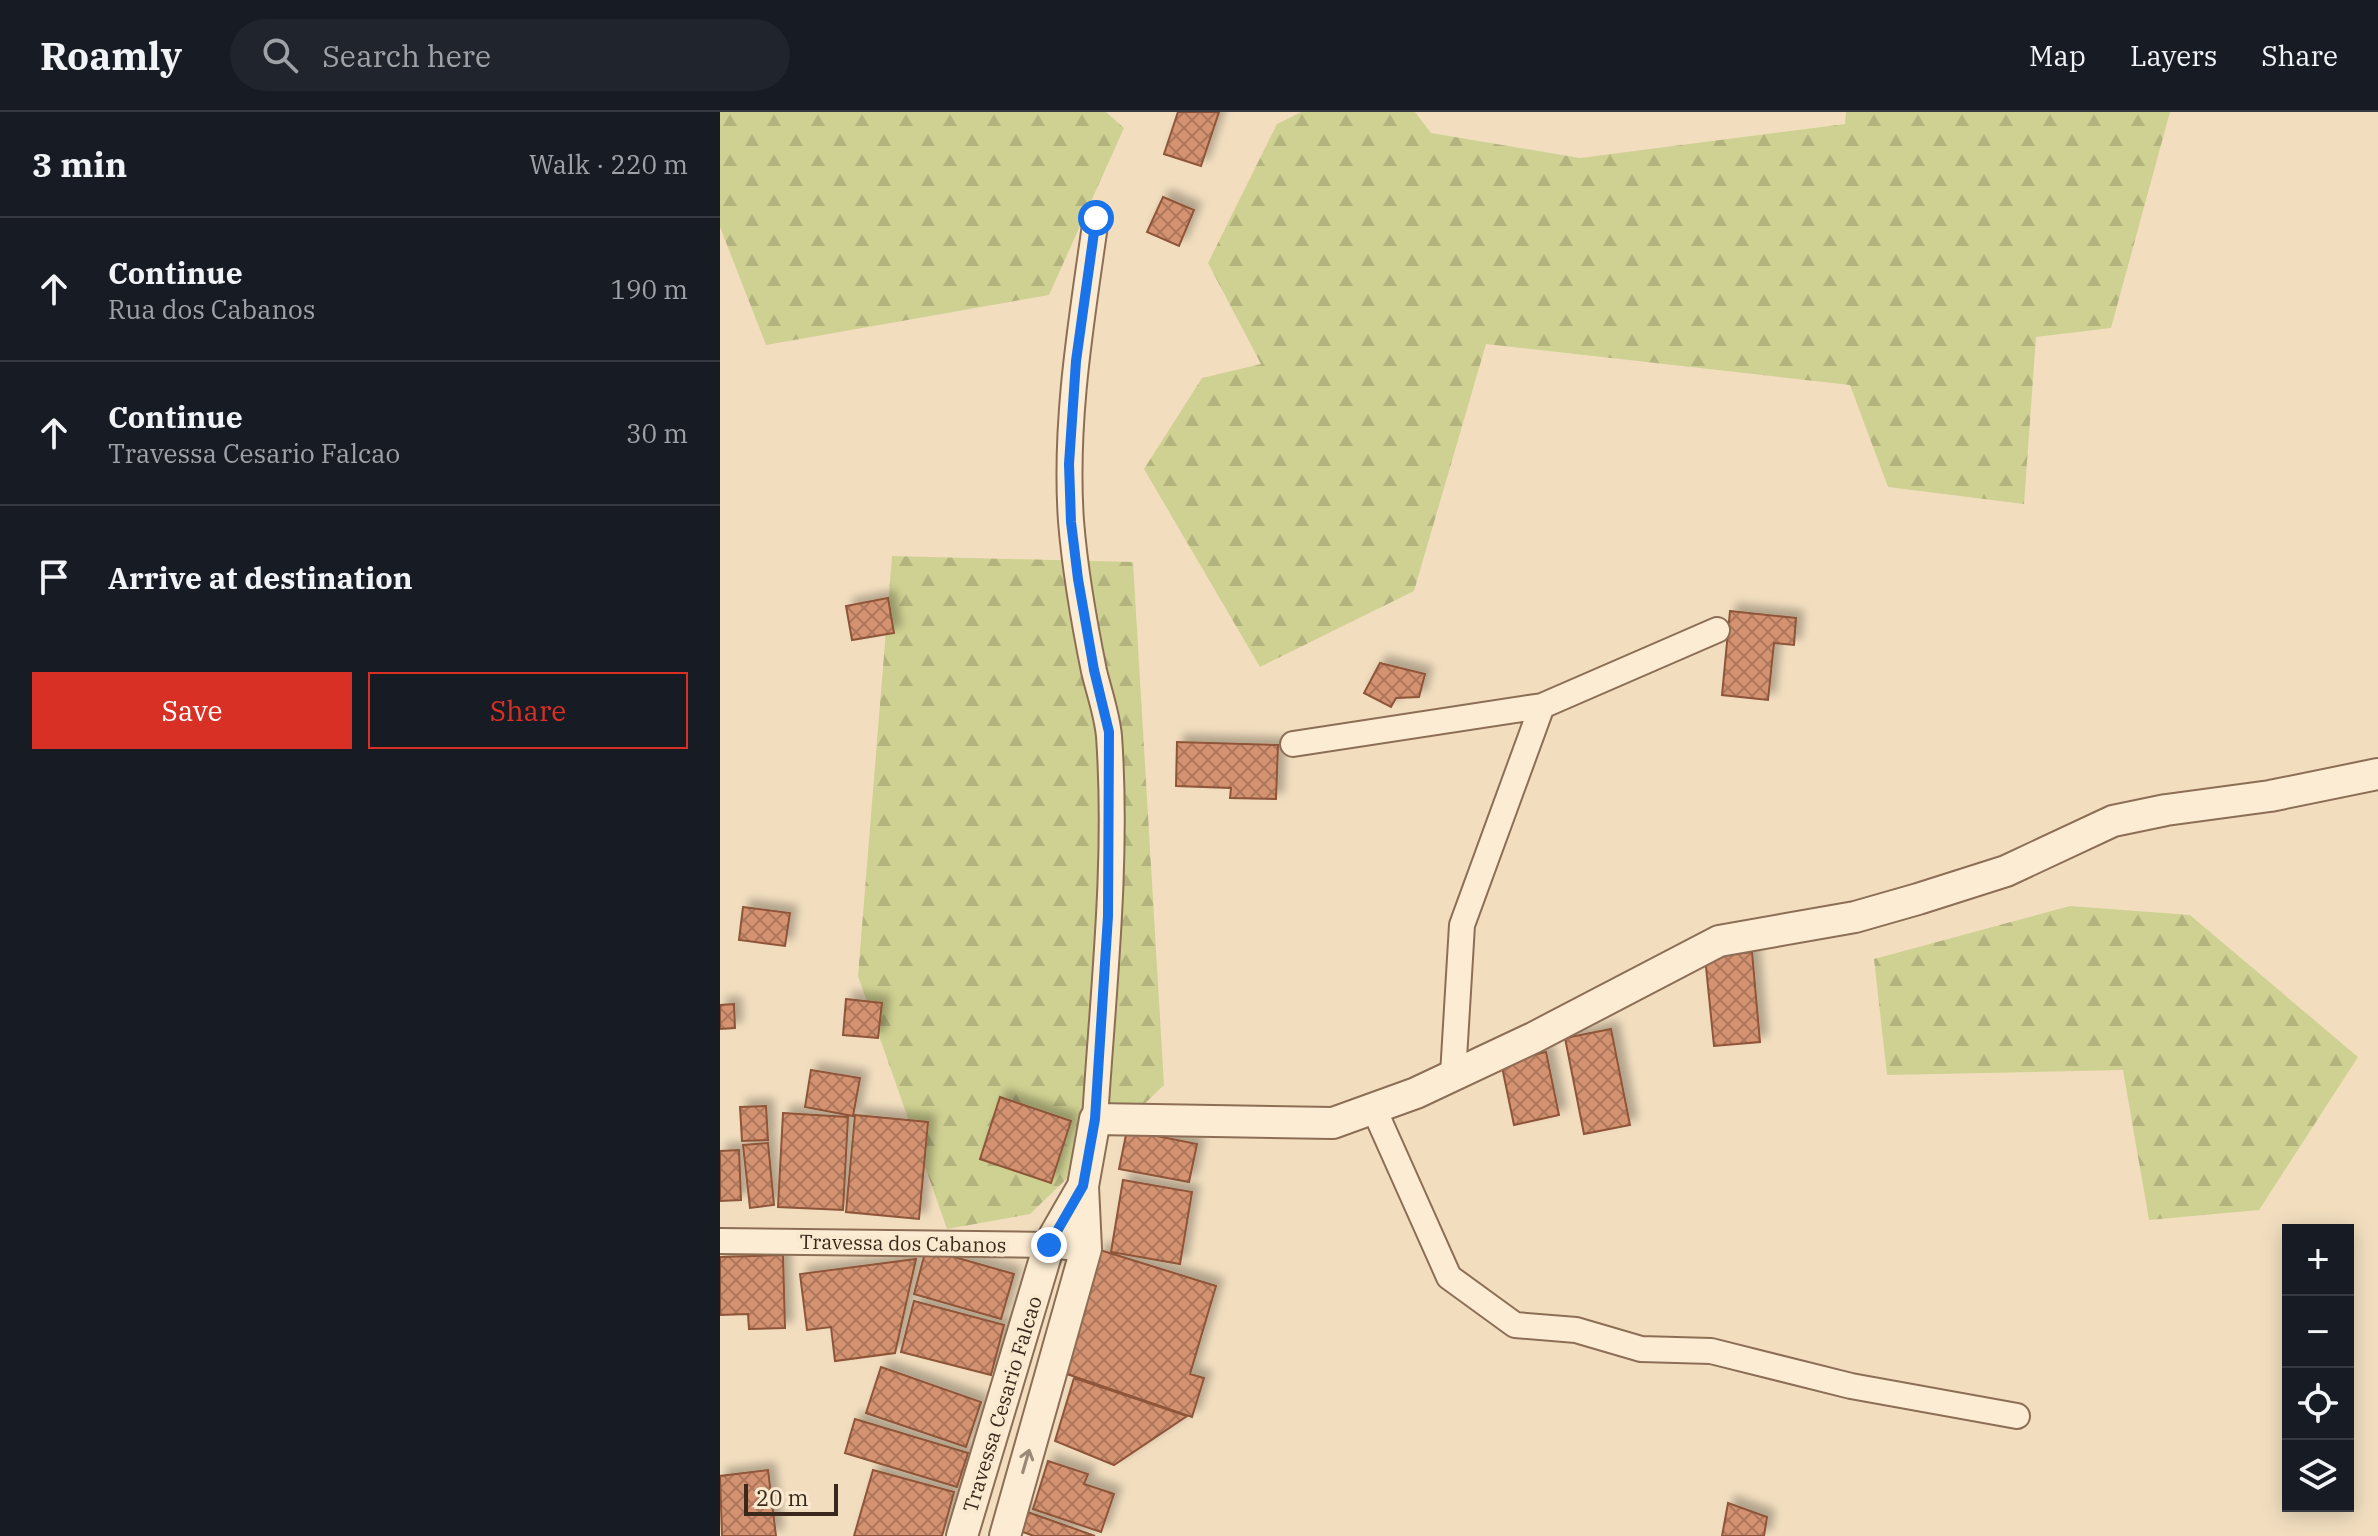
<!DOCTYPE html>
<meta charset="utf-8">
<style>
:root{--surface:#171b24;--page:#20242c;--text:#f1f3f6;--muted:#9ea1a6;--line:#363941;--accent:#d93025}
body{margin:0;font-family:"IBM Plex Serif",serif;background:var(--page);color:var(--text)}
.controls{position:absolute;right:24px;bottom:24px;display:grid;overflow:hidden;border-radius:0px;box-shadow:0 4px 20px #0003}
.controls button{width:72px;height:72px;display:grid;place-items:center;padding:0;border:0;border-bottom:2px solid var(--line);background:var(--surface);color:var(--text);font:40px sans-serif}
.scale{position:absolute;left:24px;bottom:20px;width:94px;box-sizing:border-box;padding-left:8px;border:4px solid #3a281c;border-top:0;font-size:22px;line-height:28px;white-space:nowrap;color:#3a281c;-webkit-text-stroke:6px #f9e9cf;paint-order:stroke}
.stop{position:absolute;width:24px;height:24px;margin:-18px;border:6px solid #1a73e8;border-radius:50%;background:#fff}
.stop.end{background:#1a73e8;border-color:#fff;box-shadow:0 2px 8px #0008}
.list{margin:0;padding:0;list-style:none}
h2{display:flex;justify-content:space-between;align-items:center;height:104px;margin:0;padding:0 32px;font-size:34px}
h2 small{font-size:26px;font-weight:400;color:var(--muted)}
.list li{display:grid;grid-template-columns:52px 1fr auto;gap:24px;align-items:center;box-sizing:border-box;height:144px;padding:0 32px;border-top:2px solid var(--line)}
.list b{display:block;font-size:30px;white-space:nowrap}
.list p{margin:0;font-size:26px;white-space:nowrap;color:var(--muted)}
.list em{font-size:26px;font-style:normal;color:var(--muted)}
.actions{display:flex;gap:16px;padding:24px 32px}
.actions a{flex:1;padding:18px 0;border:2px solid var(--accent);border-radius:0px;text-align:center;font-size:28px;color:var(--accent)}
.actions .main{background:var(--accent);color:#fff}
.icon{flex:none;width:44px;height:44px;fill:none;stroke:currentColor;stroke-width:2;stroke-linecap:round;stroke-linejoin:round}
.map{position:relative;flex:none;width:1658px;height:1424px;overflow:hidden}
header{display:flex;align-items:center;gap:48px;box-sizing:border-box;height:112px;padding:0 40px;background:var(--surface);border-bottom:2px solid var(--line)}
header strong{font-size:38px}
nav{display:flex;gap:44px;margin-inline-start:auto;font-size:28px}
.search{width:560px;height:72px;background:var(--page);display:flex;align-items:center;gap:20px;box-sizing:border-box;padding:0 28px;border-radius:44px;color:var(--muted);font-size:30px}
main{display:flex}
aside{flex:1;background:var(--surface)}
.map>svg:first-child{display:block}
.forest{fill:url(#forest-firs)}
.building{fill:url(#building-cross-hatch);stroke:#8e5439;stroke-width:2;filter:url(#shadow)}
.lines{fill:none;stroke-linecap:round;stroke-linejoin:round}
.minor-casing{stroke:#8c6e56;stroke-width:28}
.tertiary-casing{stroke:#8c6e56;stroke-width:34}
.minor{stroke:#fcecd3;stroke-width:24}
.tertiary{stroke:#fcecd3;stroke-width:30}
.oneway{stroke:#9b8a78}
.route{stroke:#1a73e8;stroke-width:10}
.labels{text-anchor:middle;dominant-baseline:central;stroke-width:8;stroke-linejoin:round;paint-order:stroke}
.street-label{font-size:20px;fill:#3a281c;stroke:#f9e9cf}
</style>
<header>
<strong>Roamly</strong>
<div class="search"><svg class="icon" aria-label="search" viewBox="0 0 24 24"><circle cx="10" cy="10" r="6"/><path d="M15 15l6 6"/></svg>Search here</div>
<nav><a>Map</a><a>Layers</a><a>Share</a></nav>
</header>
<main>
<aside>
<h2>3 min<small>Walk · 220 m</small></h2>
<ul class="list">
<li><svg class="icon" aria-label="ahead" viewBox="0 0 24 24"><path d="M12 20V5M6 11l6-6 6 6"/></svg><div><b>Continue</b><p>Rua dos Cabanos</p></div><em>190 m</em></li>
<li><svg class="icon" aria-label="ahead" viewBox="0 0 24 24"><path d="M12 20V5M6 11l6-6 6 6"/></svg><div><b>Continue</b><p>Travessa Cesario Falcao</p></div><em>30 m</em></li>
<li><svg class="icon" aria-label="arrive" viewBox="0 0 24 24"><path d="M6 21V4h12l-3 4 3 4H6"/></svg><div><b>Arrive at destination</b></div></li>
</ul>
<div class="actions"><a class="main">Save</a><a>Share</a></div>
</aside>
<div class="map">
<svg width="1658" height="1424" viewBox="0 0 1658 1424">
<defs>
<pattern id="forest-firs" width="22" height="20" patternUnits="userSpaceOnUse" patternTransform="scale(2)"><rect width="22" height="20" fill="#cfd192"/><path d="M5 1l3.5 6h-7zM16 11l3.5 6h-7z" fill="#b2b37d"/></pattern>
<pattern id="building-cross-hatch" width="8" height="8" patternUnits="userSpaceOnUse" patternTransform="scale(2)"><rect width="8" height="8" fill="#d49271"/><path d="M0 0l8 8M0 8l8-8" fill="none" stroke="#ad775c"/></pattern>
<filter id="shadow"><feDropShadow dx="7" dy="-7" stdDeviation="4" flood-color="#0004"/></filter>
</defs>
<rect width="100%" height="100%" fill="#f2debf"/>
<path class="forest" d="M 0,0 L 386,0 L 404,16 L 329,183 L 46,233 L 0,115 Z
M 581,0 L 695,0 L 711,21 L 860,46 L 1125,12 L 1126,0 L 1450,0 L 1391,216 L 1316,225 L 1304,392 L 1168,375 L 1130,273 L 766,232 L 694,479 L 540,555 L 424,357 L 482,266 L 541,252 L 488,151 L 557,12 Z
M 172,444 L 413,450 L 444,973 L 310,1102 L 227,1117 L 138,864 Z
M 1350,794 L 1470,803 L 1638,945 L 1539,1098 L 1429,1108 L 1403,958 L 1167,963 L 1154,847 Z"/>
<path class="building" d="M 458,0 L 499,0 L 481,54 L 444,42 Z
M 443,85 L 474,98 L 459,134 L 427,120 Z
M 168,486 L 174,521 L 132,528 L 126,494 Z
M 1010,499 L 1076,506 L 1074,533 L 1054,531 L 1048,588 L 1002,583 Z
M 660,551 L 705,562 L 699,585 L 676,586 L 671,595 L 644,581 Z
M 457,630 L 558,633 L 556,687 L 510,686 L 511,676 L 456,674 Z
M 23,795 L 70,801 L 65,834 L 19,828 Z
M 1032,840 L 1040,930 L 994,934 L 985,845 Z
M 126,887 L 162,891 L 158,926 L 123,923 Z
M 14,892 L 15,916 L 0,917 L 0,893 Z
M 891,917 L 910,1013 L 864,1022 L 845,926 Z
M 826,940 L 839,1003 L 794,1013 L 781,950 Z
M 91,958 L 140,966 L 133,1004 L 85,995 Z
M 280,985 L 351,1009 L 331,1071 L 260,1047 Z
M 46,994 L 48,1028 L 22,1029 L 20,995 Z
M 63,1001 L 128,1005 L 123,1098 L 58,1095 Z
M 135,1003 L 208,1010 L 199,1107 L 126,1100 Z
M 407,1018 L 477,1032 L 469,1070 L 399,1057 Z
M 48,1031 L 54,1093 L 30,1096 L 23,1033 Z
M 19,1038 L 21,1088 L 0,1089 L 0,1039 Z
M 403,1068 L 472,1080 L 460,1152 L 391,1140 Z
M 206,1137 L 294,1162 L 281,1207 L 194,1182 Z
M 380,1138 L 496,1174 L 470,1262 L 484,1266 L 472,1305 L 344,1261 Z
M 63,1143 L 65,1216 L 29,1217 L 28,1202 L 0,1203 L 0,1145 Z
M 196,1147 L 175,1241 L 115,1249 L 111,1215 L 87,1218 L 80,1162 Z
M 194,1189 L 284,1213 L 271,1263 L 181,1240 Z
M 161,1255 L 261,1290 L 246,1335 L 146,1301 Z
M 354,1266 L 467,1304 L 394,1353 L 335,1329 Z
M 135,1307 L 248,1341 L 237,1375 L 125,1341 Z
M 328,1349 L 368,1362 L 364,1372 L 394,1382 L 381,1420 L 313,1397 Z
M 48,1358 L 56,1424 L 2,1424 L 0,1364 Z
M 153,1358 L 234,1380 L 222,1424 L 134,1424 Z
M 1008,1391 L 1047,1405 L 1044,1424 L 1002,1424 Z
M 302,1398 L 375,1424 L 314,1424 L 303,1420 Z"/>
<g class="lines">
<g class="minor-casing">
<path id="minor" d="M 573,632 L 822,594
M 733,963 L 742,813 L 822,594 L 997,518
M 654,997 L 729,1165 L 795,1213 L 856,1218 L 921,1237 L 991,1239 L 1131,1274 L 1297,1304
M 375,1007 C 383,880 398,751 389,624 C 387,602 379,580 374,559 C 364,510 355,459 351,409 C 344,307 362,206 376,106
M 0,1129 L 329,1133 L 366,1137"/>
</g>
<g class="tertiary-casing">
<path id="tertiary" d="M 242,1424 L 329,1133 L 363,1074
M 285,1424 L 366,1137 L 363,1074 L 375,1007 L 613,1011 L 696,981 L 813,926 L 999,829 L 1135,805 L 1198,787 L 1286,759 L 1393,709 L 1446,698 L 1550,684 L 1658,662"/>
</g>
<use href="#minor" class="minor"/>
<use href="#tertiary" class="tertiary"/>
</g>
<defs><path id="oneway-shaft" d="M-6 0H5M1.5-3L5.5 0L1.5 3" fill="none" stroke-width="1.6" stroke-linecap="round" stroke-linejoin="round" transform="scale(2)"/></defs>
<use class="oneway" href="#oneway-shaft" transform="translate(306 1349) rotate(-74)"/>
<g class="lines">
<path class="route" d="M 329,1133 L 363,1074 L 375,1007 L 388,804 L 389,620 L 374,558 L 358,467 L 351,410 L 349,352 L 356,249 L 376,106"/>
</g>
<g class="labels">
<g class="street-label">
<text transform="translate(183 1131) rotate(1)">Travessa dos Cabanos</text>
<text transform="translate(282 1292) rotate(-73)">Travessa Cesario Falcao</text>
</g>
</g>
</svg>
<div class="controls">
<button>+</button>
<button>−</button>
<button><svg class="icon" aria-label="locate" viewBox="0 0 24 24"><circle cx="12" cy="12" r="6"/><path d="M12 2v4M12 18v4M2 12h4M18 12h4"/></svg></button>
<button><svg class="icon" aria-label="layers" viewBox="0 0 24 24"><path d="M12 4l9 5-9 5-9-5zM3 14l9 5 9-5"/></svg></button>
</div>
<div class="scale">20 m</div>
<div class="stop" style="left:376px;top:106px"></div>
<div class="stop end" style="left:329px;top:1133px"></div>
</div>
</main>
